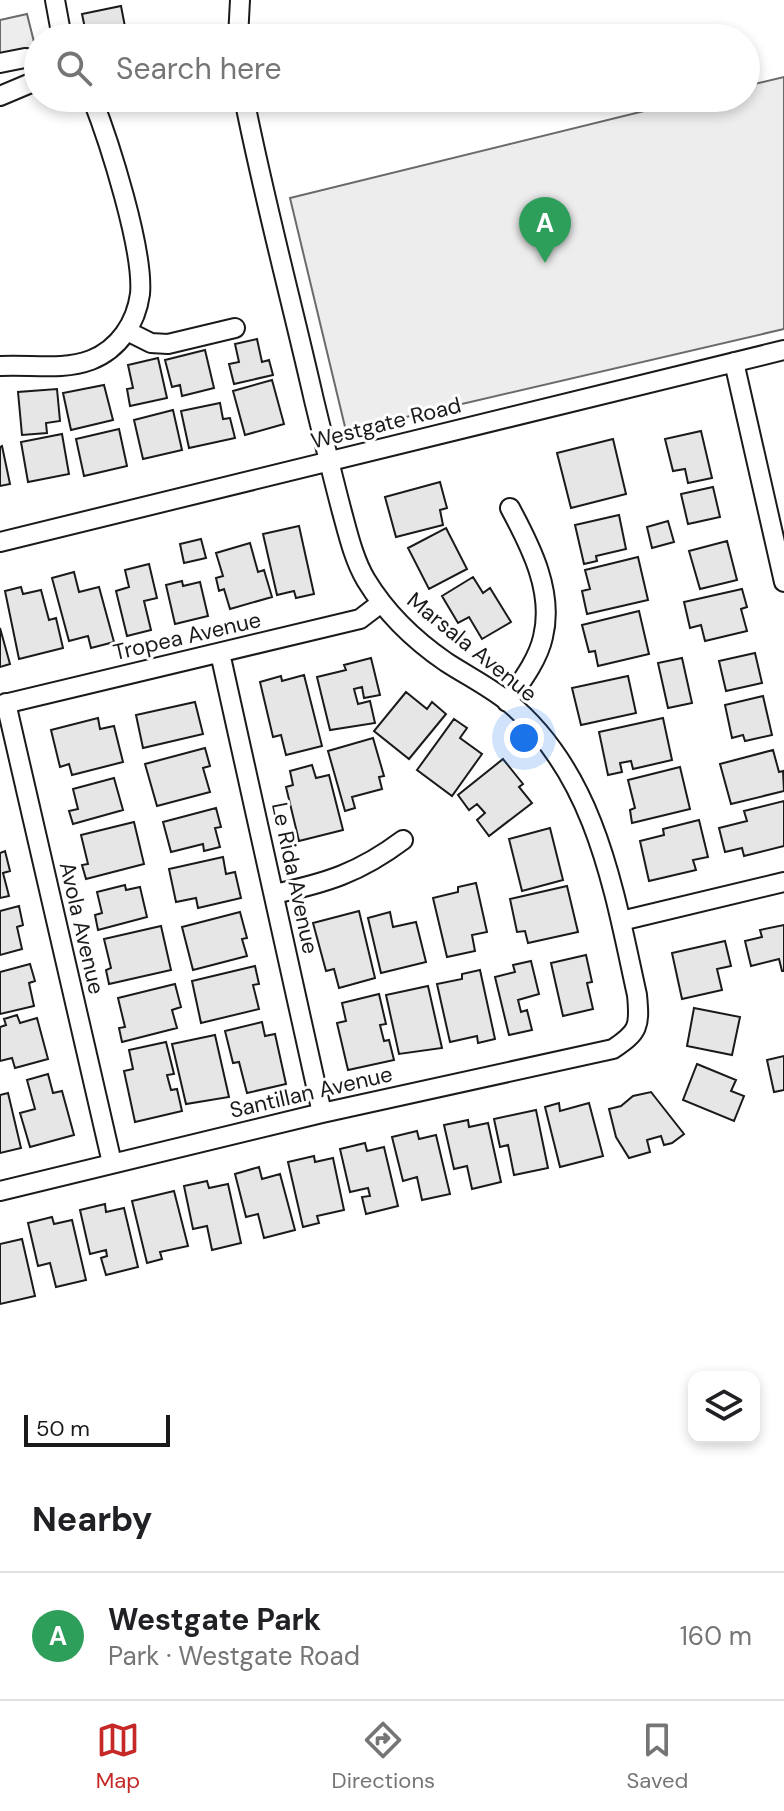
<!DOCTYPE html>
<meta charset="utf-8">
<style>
:root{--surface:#fff;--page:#f6f6f6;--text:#202124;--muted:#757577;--line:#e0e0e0;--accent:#c62828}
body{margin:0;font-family:"DM Sans",sans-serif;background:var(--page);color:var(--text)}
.controls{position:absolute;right:24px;bottom:24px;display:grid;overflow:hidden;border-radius:16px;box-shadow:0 4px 12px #0003}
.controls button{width:72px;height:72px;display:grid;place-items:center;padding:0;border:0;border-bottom:2px solid var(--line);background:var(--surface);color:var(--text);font:40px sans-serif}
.scale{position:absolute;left:24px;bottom:20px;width:146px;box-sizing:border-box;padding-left:8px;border:4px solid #1a1a1a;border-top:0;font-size:22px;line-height:28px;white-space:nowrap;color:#1a1a1a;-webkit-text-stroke:6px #fff;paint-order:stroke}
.you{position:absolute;left:524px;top:738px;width:28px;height:28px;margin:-20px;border:6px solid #fff;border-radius:50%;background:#1a73e8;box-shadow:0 0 0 12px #1a73e833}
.badge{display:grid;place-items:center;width:52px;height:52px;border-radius:50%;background:var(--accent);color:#fff;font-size:26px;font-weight:700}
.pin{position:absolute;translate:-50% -66px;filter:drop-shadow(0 2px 4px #0008)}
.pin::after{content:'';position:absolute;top:42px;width:28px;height:24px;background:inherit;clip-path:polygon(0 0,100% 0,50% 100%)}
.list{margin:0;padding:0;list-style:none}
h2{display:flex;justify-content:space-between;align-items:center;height:104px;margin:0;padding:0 32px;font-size:34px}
h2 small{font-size:26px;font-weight:400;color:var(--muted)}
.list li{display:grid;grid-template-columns:52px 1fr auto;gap:24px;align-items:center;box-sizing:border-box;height:128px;padding:0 32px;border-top:2px solid var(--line)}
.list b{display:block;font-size:30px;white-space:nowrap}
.list p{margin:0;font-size:26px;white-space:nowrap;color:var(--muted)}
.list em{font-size:26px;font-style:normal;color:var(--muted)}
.icon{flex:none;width:44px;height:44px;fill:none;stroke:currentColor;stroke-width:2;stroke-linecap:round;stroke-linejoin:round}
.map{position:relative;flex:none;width:784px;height:1467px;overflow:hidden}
.search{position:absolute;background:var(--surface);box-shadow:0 4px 12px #0003;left:24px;right:24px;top:24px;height:88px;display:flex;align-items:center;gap:20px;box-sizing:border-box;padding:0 28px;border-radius:44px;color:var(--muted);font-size:30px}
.sheet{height:232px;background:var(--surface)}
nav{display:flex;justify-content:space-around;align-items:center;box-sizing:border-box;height:112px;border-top:2px solid var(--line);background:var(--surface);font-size:22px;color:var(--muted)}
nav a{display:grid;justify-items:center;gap:4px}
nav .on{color:var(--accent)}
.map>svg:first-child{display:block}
.built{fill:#ededed;stroke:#6a6a6a;stroke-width:2}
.building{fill:#e6e6e6;stroke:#1a1a1a;stroke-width:2}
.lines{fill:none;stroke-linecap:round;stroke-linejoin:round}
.street-casing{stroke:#1a1a1a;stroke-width:22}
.street{stroke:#fff;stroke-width:18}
.labels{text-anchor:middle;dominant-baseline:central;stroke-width:6;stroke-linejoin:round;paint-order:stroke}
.street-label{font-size:22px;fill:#1a1a1a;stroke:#fff}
</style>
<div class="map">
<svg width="784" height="1467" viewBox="0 0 784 1467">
<rect width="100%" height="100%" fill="#fff"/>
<path class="built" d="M 27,14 L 36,50 L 0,55 L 0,20 Z
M 784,77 L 784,329 L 346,431 L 290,198 L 697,98 L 746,98 L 746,86 Z"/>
<path class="building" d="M 121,6 L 126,32 L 115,34 L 115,38 L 87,38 L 82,14 Z
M 257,339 L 262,362 L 269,360 L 273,375 L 234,384 L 229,364 L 239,362 L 235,344 Z
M 205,350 L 214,388 L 182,396 L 180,385 L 172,387 L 165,360 Z
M 158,358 L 167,398 L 130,406 L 127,389 L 133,388 L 128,365 Z
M 272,380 L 284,424 L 245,435 L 233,391 Z
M 104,385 L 113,420 L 71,430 L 63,393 Z
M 57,389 L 60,421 L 46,423 L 47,433 L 22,435 L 18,392 Z
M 220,403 L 223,419 L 230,418 L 235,438 L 189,448 L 181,411 Z
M 173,410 L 182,450 L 143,459 L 134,420 Z
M 119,429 L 127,466 L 84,476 L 76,439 Z
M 701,431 L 712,478 L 688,483 L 685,469 L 673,471 L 665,439 Z
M 62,434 L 69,474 L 28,482 L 21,442 Z
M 613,439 L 626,494 L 571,508 L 557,453 Z
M 2,446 L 10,484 L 0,486 L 0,447 Z
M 440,482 L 447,508 L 440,510 L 443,525 L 396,537 L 385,497 Z
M 713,487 L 720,517 L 688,524 L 681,494 Z
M 619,515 L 626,549 L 596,556 L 597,561 L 584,564 L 575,525 Z
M 668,521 L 674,542 L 652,548 L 647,527 Z
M 299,526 L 314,594 L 296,598 L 294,591 L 277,595 L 263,534 Z
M 446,528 L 467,569 L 429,589 L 408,548 Z
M 201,539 L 206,558 L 184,563 L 180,544 Z
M 727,541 L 737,580 L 700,589 L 689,551 Z
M 250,543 L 258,572 L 264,570 L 272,597 L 230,609 L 224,589 L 219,591 L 216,578 L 223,576 L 216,553 Z
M 638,557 L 648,600 L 587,614 L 582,591 L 590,589 L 585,570 Z
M 149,564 L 157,598 L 144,601 L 151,630 L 127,636 L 116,591 L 129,587 L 125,570 Z
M 74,572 L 79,592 L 99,587 L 114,642 L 91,648 L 88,636 L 69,641 L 52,578 Z
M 473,577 L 483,593 L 490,588 L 511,622 L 482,639 L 469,617 L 458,623 L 442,596 Z
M 182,581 L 183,586 L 200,582 L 208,616 L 175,624 L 166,585 Z
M 21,587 L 23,594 L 41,590 L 49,620 L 56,618 L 63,648 L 19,659 L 5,591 Z
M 742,589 L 747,607 L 741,609 L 747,631 L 705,641 L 701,625 L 690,628 L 684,602 Z
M 639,611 L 649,654 L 598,666 L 595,651 L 589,652 L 582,625 Z
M 0,628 L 10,664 L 0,667 Z
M 755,653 L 762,683 L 726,691 L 719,661 Z
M 371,658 L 380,695 L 364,698 L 362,687 L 354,689 L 358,704 L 370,701 L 375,723 L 330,730 L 317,677 L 346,670 L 344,665 Z
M 682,658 L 692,703 L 668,708 L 658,663 Z
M 304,675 L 322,746 L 286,755 L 281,735 L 273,737 L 260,682 L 281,676 L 282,681 Z
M 628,676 L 636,713 L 581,725 L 572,688 Z
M 406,692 L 427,709 L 432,702 L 446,714 L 409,759 L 374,731 Z
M 763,696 L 772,735 L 745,741 L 743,735 L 732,738 L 725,705 Z
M 195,702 L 203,734 L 143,748 L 136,715 Z
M 98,718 L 100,729 L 114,726 L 123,762 L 72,775 L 69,764 L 60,767 L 51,730 Z
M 663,718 L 672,760 L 633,769 L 631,761 L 620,763 L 622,772 L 608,775 L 599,732 Z
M 454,719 L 467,728 L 460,738 L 482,754 L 452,796 L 417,770 Z
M 373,738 L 384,776 L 379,777 L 382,789 L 352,797 L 355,808 L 345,811 L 328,751 Z
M 205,748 L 210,766 L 203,768 L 210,792 L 157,806 L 145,764 Z
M 773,750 L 779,772 L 783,771 L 784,791 L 731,804 L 720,764 Z
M 503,759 L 523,784 L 519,787 L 532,803 L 489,836 L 477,820 L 485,813 L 477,804 L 469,810 L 458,795 Z
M 312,765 L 316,778 L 329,775 L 343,830 L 299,841 L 286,787 L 293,785 L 290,771 Z
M 680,767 L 690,809 L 632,823 L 630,810 L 635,808 L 628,780 Z
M 114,778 L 123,810 L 73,824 L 69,811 L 78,809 L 73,789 Z
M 784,801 L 784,846 L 744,856 L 742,848 L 725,852 L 719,828 L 747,821 L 744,811 Z
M 216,808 L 221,827 L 215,828 L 220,847 L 204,851 L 203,844 L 171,852 L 163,822 Z
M 699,820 L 708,857 L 693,860 L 696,870 L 649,881 L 640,841 L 664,835 L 663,829 Z
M 134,822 L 144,864 L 86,879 L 82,865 L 88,864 L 81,835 Z
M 550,828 L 563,880 L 522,891 L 509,839 Z
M 5,851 L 10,871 L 3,873 L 9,896 L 0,898 L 0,853 Z
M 223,857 L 226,874 L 235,872 L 241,898 L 198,908 L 196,898 L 176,902 L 169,869 Z
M 476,883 L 487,932 L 472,935 L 475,951 L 447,957 L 433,898 L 458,892 L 458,887 Z
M 125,885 L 126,890 L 140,887 L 147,917 L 98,930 L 95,915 L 102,913 L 97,892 Z
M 567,886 L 578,932 L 528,943 L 525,931 L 517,932 L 510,899 Z
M 19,906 L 23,925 L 17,927 L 22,949 L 0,955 L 0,911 Z
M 359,911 L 375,978 L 339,988 L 334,969 L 326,971 L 313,923 Z
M 240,912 L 247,938 L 242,939 L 247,956 L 193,970 L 182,927 Z
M 390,912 L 393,927 L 416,922 L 426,962 L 381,973 L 368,918 Z
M 784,925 L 784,971 L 782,971 L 779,959 L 751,966 L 745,941 L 762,937 L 760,930 Z
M 161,926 L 171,970 L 109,984 L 106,970 L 111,968 L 104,939 Z
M 725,941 L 731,966 L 717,969 L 722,990 L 682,999 L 672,953 Z
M 586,955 L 592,982 L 587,983 L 593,1009 L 563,1016 L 551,963 Z
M 531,961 L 539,994 L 518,1000 L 521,1012 L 527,1010 L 532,1030 L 509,1035 L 495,977 L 515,972 L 513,965 Z
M 30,964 L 35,981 L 29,983 L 34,1006 L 0,1014 L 0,972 Z
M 255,966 L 259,984 L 253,985 L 259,1009 L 201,1023 L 192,981 Z
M 480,970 L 495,1039 L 478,1043 L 477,1036 L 450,1042 L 437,984 L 462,979 L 462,974 Z
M 175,984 L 181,1007 L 172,1010 L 177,1028 L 122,1042 L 119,1028 L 125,1027 L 118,998 Z
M 428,986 L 442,1048 L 399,1054 L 386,995 Z
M 379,994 L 386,1024 L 380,1025 L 384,1041 L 389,1040 L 394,1060 L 348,1070 L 337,1023 L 346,1021 L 342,1003 Z
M 694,1008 L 740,1017 L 732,1055 L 687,1046 Z
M 17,1015 L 20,1023 L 37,1018 L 48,1059 L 15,1068 L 12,1058 L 0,1061 L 0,1027 L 6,1025 L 4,1019 Z
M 262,1022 L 265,1036 L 275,1034 L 286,1084 L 247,1093 L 239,1062 L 233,1063 L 225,1031 Z
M 215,1035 L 229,1097 L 186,1104 L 172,1044 Z
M 166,1042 L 174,1074 L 167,1075 L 171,1090 L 177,1089 L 182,1111 L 135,1122 L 124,1071 L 133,1069 L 129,1050 Z
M 784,1056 L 784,1090 L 774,1092 L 767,1060 Z
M 697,1064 L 736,1080 L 731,1091 L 744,1096 L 734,1121 L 683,1100 Z
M 48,1074 L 53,1093 L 62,1091 L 74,1135 L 30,1147 L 20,1113 L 35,1109 L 27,1080 Z
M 651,1092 L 684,1134 L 672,1143 L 664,1145 L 661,1136 L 647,1140 L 650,1152 L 629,1158 L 616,1137 L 609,1109 L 621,1106 L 633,1096 Z
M 8,1093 L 21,1148 L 0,1153 L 0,1095 Z
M 559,1103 L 560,1111 L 589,1103 L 603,1156 L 560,1167 L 545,1107 Z
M 536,1110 L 548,1168 L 514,1175 L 508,1145 L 500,1147 L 494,1119 Z
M 468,1120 L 469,1127 L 488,1123 L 501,1182 L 472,1189 L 467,1166 L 454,1169 L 444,1125 Z
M 417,1131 L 419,1139 L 436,1135 L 450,1194 L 422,1200 L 417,1177 L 403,1181 L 392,1137 Z
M 365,1143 L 367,1151 L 384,1147 L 398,1206 L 366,1214 L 362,1197 L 370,1196 L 368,1188 L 350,1192 L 340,1149 Z
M 314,1156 L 315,1162 L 333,1158 L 344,1210 L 317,1216 L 319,1223 L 303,1227 L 288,1162 Z
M 259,1167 L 262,1179 L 280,1174 L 295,1230 L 264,1238 L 258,1214 L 246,1217 L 235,1174 Z
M 207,1181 L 209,1188 L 228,1184 L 241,1243 L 212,1250 L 207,1226 L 193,1229 L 184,1186 Z
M 174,1191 L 188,1246 L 160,1252 L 162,1259 L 147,1263 L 132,1201 Z
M 105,1204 L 106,1212 L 124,1208 L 138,1267 L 106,1275 L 101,1258 L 107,1256 L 106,1250 L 90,1254 L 80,1210 Z
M 52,1217 L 54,1224 L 72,1220 L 86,1280 L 56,1287 L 50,1263 L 38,1266 L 28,1223 Z
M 22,1239 L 35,1296 L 0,1304 L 0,1244 Z"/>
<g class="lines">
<g class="street-casing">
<path id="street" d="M 55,0 L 62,38
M 238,38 L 240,0
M 0,63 L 25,58 L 38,59
M 0,96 L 38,80
M 127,331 L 151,343 L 168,344 L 235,328
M 734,362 L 784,582
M 0,366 C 30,364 62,371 91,360 C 119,349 136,323 140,294 C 144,250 109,141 92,98
M 0,542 L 784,350
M 220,653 L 322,1113
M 507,702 C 521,682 538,660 543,637 C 554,592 531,547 510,508
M 6,703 L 112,1163
M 0,705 L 360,619 L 381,603
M 274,894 C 326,883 359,873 403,840
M 621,921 L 784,882
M 0,1191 L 322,1113 L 613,1049 C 639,1032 640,1026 637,995 C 614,891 596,773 507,701 C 488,686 466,675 446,662 C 414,640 386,613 366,580 C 354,560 348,534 342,512 C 332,474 323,437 314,400 C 291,299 264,199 244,98"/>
</g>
<use href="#street" class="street"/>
</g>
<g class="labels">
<g class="street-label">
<text transform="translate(386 423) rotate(-14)">Westgate Road</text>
<text transform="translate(187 636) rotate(-13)">Tropea Avenue</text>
<text transform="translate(472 647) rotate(39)">Marsala Avenue</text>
<text transform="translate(295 878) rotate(78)">Le Rida Avenue</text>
<text transform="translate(82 928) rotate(77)">Avola Avenue</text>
<text transform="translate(311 1092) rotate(-13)">Santillan Avenue</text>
</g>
</g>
</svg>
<div class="controls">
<button><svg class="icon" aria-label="layers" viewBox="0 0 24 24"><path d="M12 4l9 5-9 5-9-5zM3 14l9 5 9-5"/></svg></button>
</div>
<div class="scale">50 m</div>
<div class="you"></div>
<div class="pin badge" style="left:545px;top:263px;background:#2e9e5b">A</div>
<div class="search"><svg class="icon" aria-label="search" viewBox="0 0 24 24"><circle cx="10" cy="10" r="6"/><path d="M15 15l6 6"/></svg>Search here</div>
</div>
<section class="sheet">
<h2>Nearby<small></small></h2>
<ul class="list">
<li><span class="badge" style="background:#2e9e5b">A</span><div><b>Westgate Park</b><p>Park · Westgate Road</p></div><em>160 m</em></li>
</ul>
</section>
<nav>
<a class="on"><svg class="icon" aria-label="map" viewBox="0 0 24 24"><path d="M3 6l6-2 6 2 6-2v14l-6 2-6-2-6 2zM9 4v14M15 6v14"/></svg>Map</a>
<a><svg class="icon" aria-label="directions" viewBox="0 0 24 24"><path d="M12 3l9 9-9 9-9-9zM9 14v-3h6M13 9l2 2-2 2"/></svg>Directions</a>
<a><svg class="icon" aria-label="saved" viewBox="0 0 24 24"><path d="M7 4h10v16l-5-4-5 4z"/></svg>Saved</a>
</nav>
